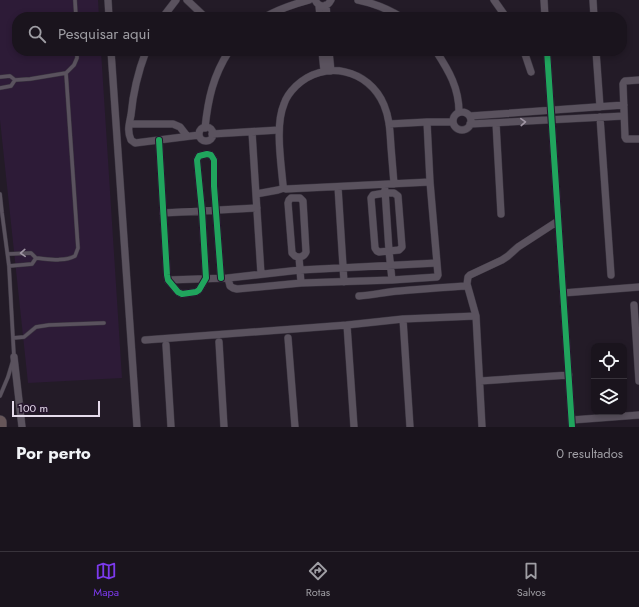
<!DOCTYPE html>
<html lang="pt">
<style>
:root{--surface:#1a141d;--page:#231d26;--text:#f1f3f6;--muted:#9f9ea4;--line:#38333b;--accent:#7c3aed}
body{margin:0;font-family:Jost,sans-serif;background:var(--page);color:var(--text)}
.controls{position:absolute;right:12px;bottom:12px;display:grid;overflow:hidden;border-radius:8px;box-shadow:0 2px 6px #0003}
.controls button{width:36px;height:36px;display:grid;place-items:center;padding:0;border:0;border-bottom:1px solid var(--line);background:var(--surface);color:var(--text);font:20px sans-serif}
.scale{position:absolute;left:12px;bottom:10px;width:88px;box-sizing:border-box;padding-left:4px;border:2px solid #e5dbeb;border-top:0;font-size:11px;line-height:14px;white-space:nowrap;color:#e5dbeb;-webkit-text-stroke:3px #25152d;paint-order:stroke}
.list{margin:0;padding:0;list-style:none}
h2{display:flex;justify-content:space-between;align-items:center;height:52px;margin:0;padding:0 16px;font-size:17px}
h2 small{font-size:13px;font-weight:400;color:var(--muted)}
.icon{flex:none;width:22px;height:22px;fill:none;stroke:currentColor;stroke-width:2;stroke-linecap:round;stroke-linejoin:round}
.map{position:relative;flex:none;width:639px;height:427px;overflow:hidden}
.search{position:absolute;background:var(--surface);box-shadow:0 2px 6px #0003;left:12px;right:12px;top:12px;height:44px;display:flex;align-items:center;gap:10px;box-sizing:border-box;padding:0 14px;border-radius:16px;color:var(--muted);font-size:15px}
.sheet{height:124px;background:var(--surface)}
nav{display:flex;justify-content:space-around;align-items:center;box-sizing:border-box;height:56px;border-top:1px solid var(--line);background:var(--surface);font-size:11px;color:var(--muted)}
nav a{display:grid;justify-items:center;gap:2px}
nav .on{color:var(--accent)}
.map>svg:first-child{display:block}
.built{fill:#2d1b37}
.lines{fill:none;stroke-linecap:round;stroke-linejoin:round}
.service-casing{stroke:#3b3540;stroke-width:4.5}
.minor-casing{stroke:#3b3540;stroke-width:8}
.motorway-casing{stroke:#3b3540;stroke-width:14}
.service{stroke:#5a525e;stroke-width:3.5}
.minor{stroke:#5a525e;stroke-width:7}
.motorway{stroke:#665659;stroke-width:13}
.cycleway-casing{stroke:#25152d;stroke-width:8}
.cycleway{stroke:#20a55d;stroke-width:6}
.oneway{stroke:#a096a4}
</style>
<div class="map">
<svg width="639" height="427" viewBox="0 0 639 427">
<rect width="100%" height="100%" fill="#231b27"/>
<path class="built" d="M 0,0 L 98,0 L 99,17 L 17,17 L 17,51 L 101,51 L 122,378 L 28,383 L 0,120 Z"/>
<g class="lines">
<g class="service-casing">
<path id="service" d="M 75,0 L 76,17
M 0,77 L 10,76 L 15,80 L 30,79 L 66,73 L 74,65 L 77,58 L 77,51
M 0,88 L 11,86 L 15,80
M 0,194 L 2,213 L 9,266 L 14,357 L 8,377 L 0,396
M 8,254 L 31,253 L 36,258 C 49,259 64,262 75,256 L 78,248 L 66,73
M 9,266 L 32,264 L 36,258
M 13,338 L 24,337 L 36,327 L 49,325 L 104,323"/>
</g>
<g class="minor-casing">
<path id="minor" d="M 108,0 L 109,17
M 187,0 L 205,17
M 315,0 C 319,8 327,8 331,0
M 358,0 C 373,3 388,9 401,17
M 494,0 L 506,17
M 544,0 L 545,17
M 593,0 L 594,17
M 326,5 L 327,17
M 319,6 L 320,17
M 163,17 L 176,0
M 265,17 C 279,9 294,4 309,0
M 111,51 L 137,427
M 146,51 C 138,72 133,93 131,115 C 129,125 127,131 131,140 L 135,143 L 199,135
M 322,51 L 324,71
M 329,51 L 331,71
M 436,51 C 449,71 459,88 459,112
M 524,51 L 531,72
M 547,51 L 572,427
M 596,51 L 600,107
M 639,80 L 625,81 L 624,82 L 623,84 L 625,137 L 626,139 L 639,139
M453 121a9 9 0 1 1 18 0a9 9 0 1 1-18 0Z
M 470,116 L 624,105
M 600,117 L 611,275
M 496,123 L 501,214
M 130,124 L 173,124 L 180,127 L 187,136
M 389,124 L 427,122 L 453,122
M 470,124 L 624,116
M199 134a7 7 0 1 1 14 0a7 7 0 1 1-14 0Z
M 205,128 C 208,99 213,76 229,51
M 252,132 L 261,274
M 212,134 L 279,130
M 159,140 L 167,275 L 168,280 L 178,292 L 182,294 L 196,292 L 199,290 L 206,278 L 202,211 L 197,160 L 199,156 L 207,154 L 211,155 L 214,160 L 214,186 L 221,278
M 338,187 L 344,282
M 284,188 L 283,185 C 281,162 275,125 284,104 C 286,97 291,91 296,86 C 324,59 369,69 384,105 C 390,119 390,133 391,147 C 392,159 393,172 394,184
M 385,190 L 389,251 L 392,280
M 385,193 L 394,193 L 398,196 L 402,247 L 399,250 L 379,252 L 377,251 L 375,248 L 371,198 L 373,195 Z
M 256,194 L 278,190 L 284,188 L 286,189 L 430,182
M 291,198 L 300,198 L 303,201 L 306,252 C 304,257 299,258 295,256 L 292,253 L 288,203 L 289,200 Z
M 163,213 L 257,208
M 299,257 L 301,283
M 228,278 L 230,286 L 233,288 L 237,289 L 301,283 L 392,280 L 437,277 L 438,275 L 430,182 L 427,122
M 168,280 L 228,278 L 300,270 L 437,263
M 563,293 L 639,287
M 359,296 C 373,295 386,292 399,291 C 422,289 445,287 467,286
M 634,305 L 639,381
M 403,319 L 410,427
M 288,338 L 295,427
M 145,340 L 347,325
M 219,342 L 224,427
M 166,345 L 171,427
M 14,357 L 22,427
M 480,381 L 569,375
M 572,420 L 639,415
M 354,427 L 347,325 L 403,319 L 476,316
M 482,427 L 476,316 L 467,284 L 468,277 L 470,275 L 502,260 L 508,256 L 518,247 L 558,221"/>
</g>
<g class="motorway-casing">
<path id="motorway" d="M 0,422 L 0,427"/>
</g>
<use href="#service" class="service"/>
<use href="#minor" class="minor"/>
<use href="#motorway" class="motorway"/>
<g class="cycleway-casing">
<path id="cycleway" d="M 547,51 L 572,427
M 159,140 L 167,275 L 168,280 L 178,292 L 182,294 L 196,292 L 199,290 L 206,278 L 202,211 L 197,160 L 199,156 L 207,154 L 211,155 L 214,160 L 214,186 L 221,278"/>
</g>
<use href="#cycleway" class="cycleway"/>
</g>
<defs><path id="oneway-chevron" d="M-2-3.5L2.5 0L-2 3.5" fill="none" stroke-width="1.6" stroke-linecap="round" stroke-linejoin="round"/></defs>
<g class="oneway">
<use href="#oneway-chevron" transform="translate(523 122) rotate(-3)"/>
<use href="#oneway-chevron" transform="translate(23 253) rotate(177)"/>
</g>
</svg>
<div class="controls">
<button><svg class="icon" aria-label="locate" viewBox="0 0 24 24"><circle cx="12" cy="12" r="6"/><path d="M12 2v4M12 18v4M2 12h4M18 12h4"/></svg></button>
<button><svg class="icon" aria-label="layers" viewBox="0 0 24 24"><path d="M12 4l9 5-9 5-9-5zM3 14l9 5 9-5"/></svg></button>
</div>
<div class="scale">100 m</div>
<div class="search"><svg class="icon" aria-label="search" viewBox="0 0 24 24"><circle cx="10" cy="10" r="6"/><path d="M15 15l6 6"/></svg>Pesquisar aqui</div>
</div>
<section class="sheet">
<h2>Por perto<small>0 resultados</small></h2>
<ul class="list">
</ul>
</section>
<nav>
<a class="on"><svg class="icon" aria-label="map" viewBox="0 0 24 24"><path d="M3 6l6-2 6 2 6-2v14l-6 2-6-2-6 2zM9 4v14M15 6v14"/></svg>Mapa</a>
<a><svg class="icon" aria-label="directions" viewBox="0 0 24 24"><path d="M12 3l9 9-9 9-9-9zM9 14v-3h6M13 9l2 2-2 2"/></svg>Rotas</a>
<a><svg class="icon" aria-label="saved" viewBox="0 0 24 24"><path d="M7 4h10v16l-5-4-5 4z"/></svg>Salvos</a>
</nav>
